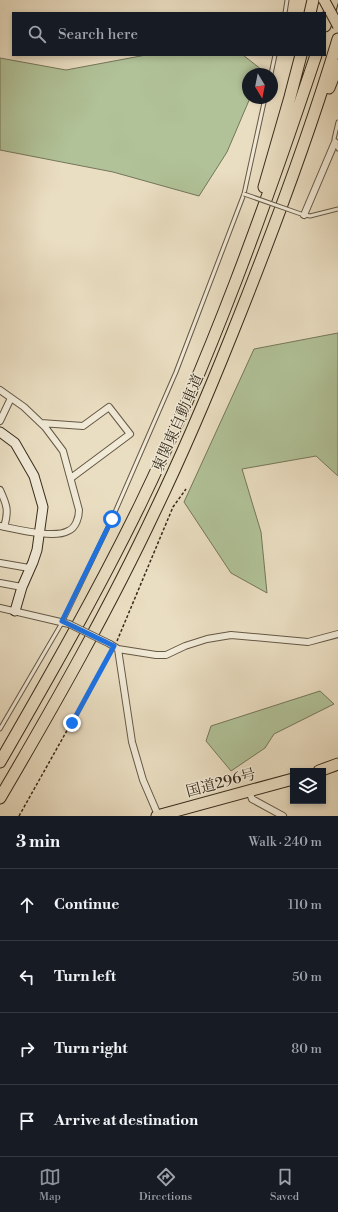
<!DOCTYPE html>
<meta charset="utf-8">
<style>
:root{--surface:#171b24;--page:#242831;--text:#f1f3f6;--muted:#9ea1a6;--line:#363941;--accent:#8c9099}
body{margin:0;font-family:"Libre Bodoni","Noto Serif JP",serif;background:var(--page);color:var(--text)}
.controls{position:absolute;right:12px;bottom:12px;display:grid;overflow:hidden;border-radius:0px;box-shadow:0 2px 6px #0003}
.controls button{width:36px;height:36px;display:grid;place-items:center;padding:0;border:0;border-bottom:1px solid var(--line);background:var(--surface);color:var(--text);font:20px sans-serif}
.compass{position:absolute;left:242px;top:68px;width:36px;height:36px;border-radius:50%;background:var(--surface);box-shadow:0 2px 6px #0003;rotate:170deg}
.stop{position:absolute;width:12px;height:12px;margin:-9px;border:3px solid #1a73e8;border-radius:50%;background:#fff}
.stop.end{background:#1a73e8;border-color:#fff;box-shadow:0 1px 4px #0008}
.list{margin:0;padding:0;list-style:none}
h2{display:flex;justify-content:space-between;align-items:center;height:52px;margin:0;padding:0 16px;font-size:17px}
h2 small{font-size:13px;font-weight:400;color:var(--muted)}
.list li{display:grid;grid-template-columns:26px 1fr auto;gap:12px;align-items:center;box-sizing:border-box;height:72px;padding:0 16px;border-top:1px solid var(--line)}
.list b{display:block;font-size:15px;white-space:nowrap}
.list em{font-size:13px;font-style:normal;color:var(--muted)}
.icon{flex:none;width:22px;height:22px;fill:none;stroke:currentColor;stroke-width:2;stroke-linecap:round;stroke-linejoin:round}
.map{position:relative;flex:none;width:338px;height:816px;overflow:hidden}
.search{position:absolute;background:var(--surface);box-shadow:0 2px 6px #0003;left:12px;right:12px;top:12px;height:44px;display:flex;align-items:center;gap:10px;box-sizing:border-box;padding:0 14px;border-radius:0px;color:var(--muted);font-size:15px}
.sheet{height:340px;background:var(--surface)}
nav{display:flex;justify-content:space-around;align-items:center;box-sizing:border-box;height:56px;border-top:1px solid var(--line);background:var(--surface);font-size:11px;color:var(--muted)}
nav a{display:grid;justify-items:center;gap:2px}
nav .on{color:var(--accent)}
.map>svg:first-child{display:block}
.green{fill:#b1c298;stroke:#74765a}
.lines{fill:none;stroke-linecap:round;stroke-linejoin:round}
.lane-casing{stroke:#645846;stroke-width:5}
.street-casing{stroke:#645846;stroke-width:8}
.secondary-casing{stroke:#372b1c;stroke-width:11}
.highway-casing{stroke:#372b1c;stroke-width:13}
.path{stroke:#372b1c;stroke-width:1.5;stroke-dasharray:3 2;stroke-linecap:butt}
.lane{stroke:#f1ead7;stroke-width:3}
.street{stroke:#f1ead7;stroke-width:6}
.secondary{stroke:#f1ead7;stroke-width:9}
.highway{stroke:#eadec2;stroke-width:11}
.lane-bridge-casing{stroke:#645846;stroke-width:5;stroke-linecap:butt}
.street-bridge-casing{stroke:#645846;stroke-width:8;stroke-linecap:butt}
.primary-bridge-casing{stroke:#372b1c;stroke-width:12;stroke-linecap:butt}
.lane-bridge{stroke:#f1ead7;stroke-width:3}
.street-bridge{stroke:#f1ead7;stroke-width:6}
.primary-bridge{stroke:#eadec2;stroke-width:10}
.route{stroke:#1a73e8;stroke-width:5}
.labels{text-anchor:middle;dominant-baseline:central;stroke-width:3;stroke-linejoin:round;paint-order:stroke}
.street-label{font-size:15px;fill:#372b1c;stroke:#f1ead7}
</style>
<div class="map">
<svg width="338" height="816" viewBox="0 0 338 816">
<rect width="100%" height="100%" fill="#eadec2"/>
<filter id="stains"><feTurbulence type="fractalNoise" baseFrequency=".005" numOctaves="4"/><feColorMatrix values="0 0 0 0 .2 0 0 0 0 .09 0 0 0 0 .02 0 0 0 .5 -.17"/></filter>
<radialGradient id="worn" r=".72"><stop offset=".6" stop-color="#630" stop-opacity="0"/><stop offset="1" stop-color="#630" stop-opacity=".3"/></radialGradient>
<path class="green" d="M 146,55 L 243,55 L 262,70 L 260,74 L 248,74 L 248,98 L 250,98 L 227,152 L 199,196 L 113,172 L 0,150 L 0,58 L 66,70 Z
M 338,333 L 338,476 L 316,456 L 242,469 L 261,532 L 267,593 L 231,573 L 184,502 L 254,349 Z
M 320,691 L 334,704 L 274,734 L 265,748 L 231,771 L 206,741 L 211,726 Z"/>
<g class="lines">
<g class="lane-casing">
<path id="lane" d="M 285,13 L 287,0
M 271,74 L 275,55
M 338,122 L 334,139 L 338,149
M 305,215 L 310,216 L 338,209
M 0,729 L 63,621 L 112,519 L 176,372 L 244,194 L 265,98"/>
</g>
<g class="street-casing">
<path id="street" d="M 304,215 L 335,142
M 0,390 L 24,407 L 45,427 L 63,451 L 79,510 C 79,517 76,528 68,531 C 54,539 16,529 0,526
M 0,421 L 11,398
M 41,423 L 83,426 L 109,407 L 130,434 L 71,478
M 0,490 C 7,505 9,511 4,527
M 0,563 L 29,568
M 0,583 L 22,587
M 0,608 L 69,624
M 110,644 L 118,649 L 156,655 L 166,655 L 185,646 L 207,639 L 231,635 L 308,642 L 338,634
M 118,649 L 132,742 L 143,780 L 158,815
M 249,791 L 252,799 L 283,816"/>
</g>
<g class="secondary-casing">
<path id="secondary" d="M 0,432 L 15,443 L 34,476 L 43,507 L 37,550 L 33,562 L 22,587 L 15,611"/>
</g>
<g class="highway-casing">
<path id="highway" d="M 310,13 L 313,0
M 325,26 L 333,0
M 329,88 L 338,65
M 264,187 L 290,97 L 301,55
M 0,762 C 49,677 97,593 140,505 C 210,360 265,208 316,55
M 319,771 L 338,764
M 0,798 C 55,704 109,609 155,511 C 183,453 208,394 232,334 C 271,237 308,139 338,39
M 157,816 L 293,779"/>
</g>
<path class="path" d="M 117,641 L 173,507 L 186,489
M 19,816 L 111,652"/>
<use href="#lane" class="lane"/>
<use href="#street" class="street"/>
<use href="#secondary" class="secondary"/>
<use href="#highway" class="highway"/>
<g class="lane-bridge-casing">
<path id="lane-bridge" d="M 244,194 L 301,214"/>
</g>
<g class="street-bridge-casing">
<path id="street-bridge" d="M 69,624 L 110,644"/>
</g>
<g class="primary-bridge-casing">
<path id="primary-bridge" d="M 324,0 L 338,26"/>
</g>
<use href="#lane-bridge" class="lane-bridge"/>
<use href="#street-bridge" class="street-bridge"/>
<use href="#primary-bridge" class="primary-bridge"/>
</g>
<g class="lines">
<path class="route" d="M 72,723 L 114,646 L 62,621 L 112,519"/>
</g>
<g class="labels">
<g class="street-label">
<text transform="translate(178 423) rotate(-66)">東関東自動車道</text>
<text transform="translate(221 783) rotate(-15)">国道296号</text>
</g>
</g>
<rect width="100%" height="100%" filter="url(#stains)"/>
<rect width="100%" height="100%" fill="url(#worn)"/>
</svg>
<div class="controls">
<button><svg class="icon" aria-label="layers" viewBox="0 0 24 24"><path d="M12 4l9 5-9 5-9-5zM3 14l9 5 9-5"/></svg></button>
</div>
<svg class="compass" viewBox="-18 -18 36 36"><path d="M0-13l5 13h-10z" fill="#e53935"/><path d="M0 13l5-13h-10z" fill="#9ea1a6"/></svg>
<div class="stop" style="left:112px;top:519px"></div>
<div class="stop end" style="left:72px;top:723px"></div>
<div class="search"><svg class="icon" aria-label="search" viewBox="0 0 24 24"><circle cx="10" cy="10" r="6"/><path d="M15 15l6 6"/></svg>Search here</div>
</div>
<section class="sheet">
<h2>3 min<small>Walk · 240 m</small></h2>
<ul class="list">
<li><svg class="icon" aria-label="ahead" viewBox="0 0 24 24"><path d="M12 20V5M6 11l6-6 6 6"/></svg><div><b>Continue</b></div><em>110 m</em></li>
<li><svg class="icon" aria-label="left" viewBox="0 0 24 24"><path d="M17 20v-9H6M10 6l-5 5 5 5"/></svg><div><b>Turn left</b></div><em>50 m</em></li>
<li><svg class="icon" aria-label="right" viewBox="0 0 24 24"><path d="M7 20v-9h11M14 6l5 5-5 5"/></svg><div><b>Turn right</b></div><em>80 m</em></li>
<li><svg class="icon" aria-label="arrive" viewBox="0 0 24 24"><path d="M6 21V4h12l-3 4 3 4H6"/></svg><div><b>Arrive at destination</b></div></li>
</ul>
</section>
<nav>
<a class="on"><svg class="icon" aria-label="map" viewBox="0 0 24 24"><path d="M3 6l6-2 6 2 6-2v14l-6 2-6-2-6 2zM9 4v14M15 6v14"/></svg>Map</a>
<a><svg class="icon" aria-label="directions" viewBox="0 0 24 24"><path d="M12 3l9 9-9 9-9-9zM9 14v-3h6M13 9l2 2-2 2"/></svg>Directions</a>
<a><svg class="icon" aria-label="saved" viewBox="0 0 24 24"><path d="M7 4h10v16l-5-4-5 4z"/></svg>Saved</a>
</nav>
